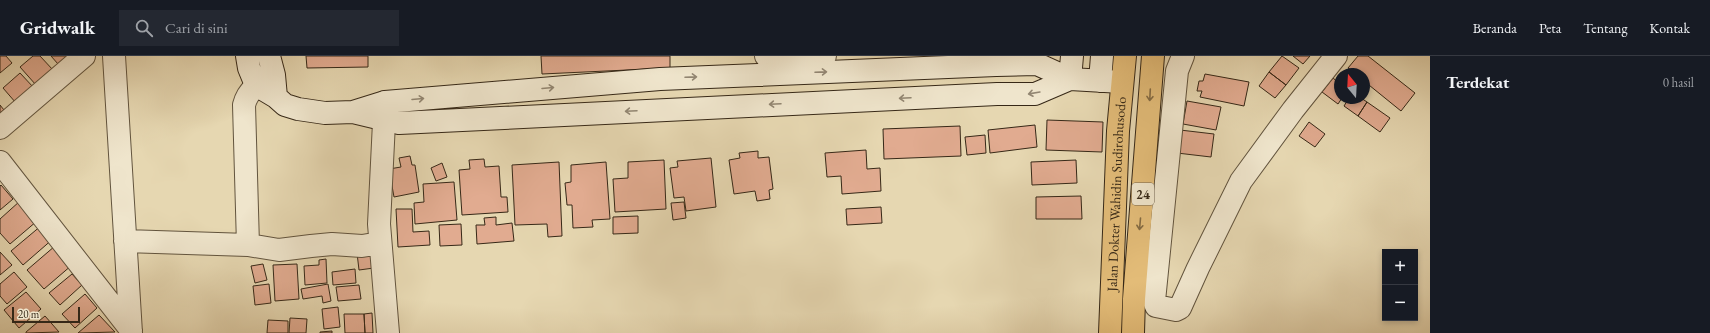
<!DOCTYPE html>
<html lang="id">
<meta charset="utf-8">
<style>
:root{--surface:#171b24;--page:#242831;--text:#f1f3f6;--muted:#9ea1a6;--line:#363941}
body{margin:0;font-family:"EB Garamond",serif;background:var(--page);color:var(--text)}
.controls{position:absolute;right:12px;bottom:12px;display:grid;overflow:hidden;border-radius:0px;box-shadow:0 2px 6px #0003}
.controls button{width:36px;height:36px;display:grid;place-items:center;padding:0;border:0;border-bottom:1px solid var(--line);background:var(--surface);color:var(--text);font:20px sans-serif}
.compass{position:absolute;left:1334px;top:12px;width:36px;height:36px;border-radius:50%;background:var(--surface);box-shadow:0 2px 6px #0003;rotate:342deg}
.scale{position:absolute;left:12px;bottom:10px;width:68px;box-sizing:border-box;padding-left:4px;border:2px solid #362817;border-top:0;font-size:11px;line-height:14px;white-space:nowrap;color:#362817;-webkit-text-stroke:3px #efe5cc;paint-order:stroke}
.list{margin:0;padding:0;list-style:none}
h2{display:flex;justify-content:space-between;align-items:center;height:52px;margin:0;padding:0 16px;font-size:17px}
h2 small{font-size:13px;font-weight:400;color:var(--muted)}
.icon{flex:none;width:22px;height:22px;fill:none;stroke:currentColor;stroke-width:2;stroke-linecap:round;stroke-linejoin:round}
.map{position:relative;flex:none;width:1430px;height:277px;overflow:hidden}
header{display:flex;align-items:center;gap:24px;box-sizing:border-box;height:56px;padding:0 20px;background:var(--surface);border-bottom:1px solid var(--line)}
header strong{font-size:19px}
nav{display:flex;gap:22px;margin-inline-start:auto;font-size:14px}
.search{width:280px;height:36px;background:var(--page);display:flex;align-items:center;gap:10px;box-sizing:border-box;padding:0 14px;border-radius:0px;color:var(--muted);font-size:15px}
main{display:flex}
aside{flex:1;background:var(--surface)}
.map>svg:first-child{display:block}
.building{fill:#e1ab90;stroke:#362817}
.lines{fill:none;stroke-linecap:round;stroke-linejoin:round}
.street-casing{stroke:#62543e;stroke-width:24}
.secondary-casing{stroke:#362817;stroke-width:24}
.highway-casing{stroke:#362817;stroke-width:24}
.street{stroke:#efe5cc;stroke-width:22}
.secondary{stroke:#efe5cc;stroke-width:22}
.highway{stroke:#e3bc78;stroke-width:22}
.oneway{stroke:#928672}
.oneway2{stroke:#846b43}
.labels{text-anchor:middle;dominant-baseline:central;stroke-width:3.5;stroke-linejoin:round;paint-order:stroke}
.shield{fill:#efe5cc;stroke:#6e614d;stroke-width:1}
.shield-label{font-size:13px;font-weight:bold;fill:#362817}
.street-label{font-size:14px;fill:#362817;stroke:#efe5cc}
</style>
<header>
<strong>Gridwalk</strong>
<div class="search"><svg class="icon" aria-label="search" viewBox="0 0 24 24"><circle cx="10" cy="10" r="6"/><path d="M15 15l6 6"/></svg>Cari di sini</div>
<nav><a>Beranda</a><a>Peta</a><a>Tentang</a><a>Kontak</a></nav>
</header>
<main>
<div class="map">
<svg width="1430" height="277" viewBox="0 0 1430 277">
<rect width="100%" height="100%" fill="#e6d7b1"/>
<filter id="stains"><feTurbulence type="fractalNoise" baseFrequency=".005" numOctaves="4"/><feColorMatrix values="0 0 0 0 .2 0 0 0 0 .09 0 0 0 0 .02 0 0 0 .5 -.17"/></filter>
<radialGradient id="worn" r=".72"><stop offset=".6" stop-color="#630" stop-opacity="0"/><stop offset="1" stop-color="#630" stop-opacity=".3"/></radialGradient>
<path class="building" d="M 0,0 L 6,0 L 12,7 L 0,17 Z
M 33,0 L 40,0 L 53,14 L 36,29 L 20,11 Z
M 51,0 L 67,0 L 58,8 Z
M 306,0 L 368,0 L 368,11 L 307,12 Z
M 541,0 L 670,0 L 670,12 L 542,18 Z
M 1282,0 L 1299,12 L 1286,29 L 1269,16 Z
M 1293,0 L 1310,0 L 1303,8 Z
M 1358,0 L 1368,0 L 1415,37 L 1401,55 L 1364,25 L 1364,18 L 1356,18 L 1348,12 Z
M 1269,16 L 1286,29 L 1275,42 L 1259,30 Z
M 20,17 L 34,32 L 16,47 L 3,32 Z
M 1205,18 L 1249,26 L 1244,50 L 1200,41 L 1202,35 L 1197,35 L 1199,25 L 1203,25 Z
M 1333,22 L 1340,28 L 1340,42 L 1342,42 L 1338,48 L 1322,36 Z
M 1349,42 L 1361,42 L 1367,46 L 1358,60 L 1344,50 Z
M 1187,45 L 1221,51 L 1216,74 L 1183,68 Z
M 1367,46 L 1390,62 L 1380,76 L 1358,60 Z
M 0,49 L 4,54 L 0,57 Z
M 1047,64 L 1103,66 L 1102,96 L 1046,94 Z
M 1309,66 L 1325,78 L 1315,91 L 1299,80 Z
M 1035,69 L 1037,91 L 990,97 L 988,74 Z
M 960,70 L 961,100 L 884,103 L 883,73 Z
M 1180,74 L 1214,78 L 1211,101 L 1177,97 Z
M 985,79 L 986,97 L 967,99 L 965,81 Z
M 866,94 L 867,113 L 880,112 L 881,135 L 842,138 L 841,120 L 827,121 L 825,97 Z
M 758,95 L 758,102 L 769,101 L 773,133 L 769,134 L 770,143 L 757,145 L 755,135 L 734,138 L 729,104 L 740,102 L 739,97 Z
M 410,100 L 412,109 L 415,109 L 419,136 L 394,141 L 389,113 L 401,111 L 399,102 Z
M 711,102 L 716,151 L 686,155 L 684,141 L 674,142 L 670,112 L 678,111 L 677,105 Z
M 484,103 L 485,111 L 499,110 L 501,141 L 507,141 L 508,156 L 462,159 L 459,114 L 470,113 L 469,104 Z
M 664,104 L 666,153 L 615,156 L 613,123 L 628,122 L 628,106 Z
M 1076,104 L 1077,127 L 1032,129 L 1031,106 Z
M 559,106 L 562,180 L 548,181 L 547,168 L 515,169 L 512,109 Z
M 606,106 L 610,163 L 592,164 L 593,171 L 573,172 L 572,149 L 567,149 L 565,127 L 571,126 L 571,109 Z
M 442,107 L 447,121 L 436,125 L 431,112 Z
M 454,126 L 457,164 L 415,168 L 414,147 L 424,146 L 423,128 Z
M 1,129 L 13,143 L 0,154 L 0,130 Z
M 1081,140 L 1082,163 L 1036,163 L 1036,141 Z
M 20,145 L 37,165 L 10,188 L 0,177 L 0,163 Z
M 684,146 L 686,162 L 673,164 L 671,147 Z
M 881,151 L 882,167 L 847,169 L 846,153 Z
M 396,153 L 412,153 L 413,176 L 429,175 L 430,189 L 398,191 Z
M 638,160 L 638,177 L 613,178 L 613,161 Z
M 496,161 L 496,169 L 512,167 L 514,185 L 477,188 L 476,169 L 485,169 L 484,162 Z
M 461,168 L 462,189 L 440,190 L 439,169 Z
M 42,169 L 54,182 L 23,209 L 11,195 Z
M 55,190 L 72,209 L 44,233 L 27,214 Z
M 371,195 L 374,212 L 359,214 L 357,197 Z
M 0,196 L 12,209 L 0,219 Z
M 326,203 L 327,227 L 305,229 L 304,210 L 319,209 L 319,204 Z
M 263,208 L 267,224 L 255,227 L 251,210 Z
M 297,208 L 299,243 L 275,245 L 273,209 Z
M 355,213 L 356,227 L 333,229 L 332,216 Z
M 14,216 L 27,231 L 7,248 L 0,240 L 0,228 Z
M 72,218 L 82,229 L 60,249 L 49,237 Z
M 269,228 L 271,247 L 255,249 L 253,230 Z
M 328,228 L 331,245 L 323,247 L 322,240 L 303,243 L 301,233 Z
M 359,229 L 361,243 L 338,245 L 336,231 Z
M 26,236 L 41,253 L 19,272 L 4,254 Z
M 85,238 L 97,252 L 75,272 L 62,258 Z
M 338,251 L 340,271 L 324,273 L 322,253 Z
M 372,257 L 373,277 L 365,277 L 364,258 Z
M 344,258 L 364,258 L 365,277 L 345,277 Z
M 99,259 L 115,276 L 78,277 Z
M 45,260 L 59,276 L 26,277 L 26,276 Z
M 290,262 L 307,263 L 306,277 L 289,277 Z
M 268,264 L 288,265 L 288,277 L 267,277 Z
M 332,275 L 332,277 L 320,277 L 320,276 Z"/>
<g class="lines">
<g class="street-casing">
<path id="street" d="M 114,0 L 131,277
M 766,0 L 774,3 L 825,0
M 1183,0 L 1177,15 L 1154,245 L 1156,250 L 1176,254 L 1180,252 L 1198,212 L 1241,125 L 1293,54 L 1336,0
M 385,46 L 379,168 L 388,277
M 0,72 L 84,0
M 0,106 L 131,274
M 125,185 L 248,189 L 279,194 L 311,190 L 332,188 L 362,190 L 380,187
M 248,189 L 244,49 C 248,33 260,27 273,20"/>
</g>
<g class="secondary-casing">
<path id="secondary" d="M 247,0 L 249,12 L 256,29 L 276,41 L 285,49 L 298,53 L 325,57 L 353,56 L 399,67 L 997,38 L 1035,38 L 1070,23
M 269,0 L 274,19 L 276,41
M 1070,23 L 1072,0
M 1100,25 L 1102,0
M 353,56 L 385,46 L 660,23 L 996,9 L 1037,8 L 1070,23 L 1122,26"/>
</g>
<g class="highway-casing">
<g id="highway">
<path id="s1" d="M 1110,277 L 1118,75 L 1125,0"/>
<path d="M 1133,277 L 1134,243 L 1153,0"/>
</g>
</g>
<use href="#street" class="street"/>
<use href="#secondary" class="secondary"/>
<use href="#highway" class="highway"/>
</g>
<defs><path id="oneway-shaft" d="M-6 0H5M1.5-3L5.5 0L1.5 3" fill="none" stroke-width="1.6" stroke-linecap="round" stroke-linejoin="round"/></defs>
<g class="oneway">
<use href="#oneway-shaft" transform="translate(821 16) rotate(-2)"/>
<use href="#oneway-shaft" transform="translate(691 21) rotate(-2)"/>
<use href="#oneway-shaft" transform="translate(548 32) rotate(-5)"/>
<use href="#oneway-shaft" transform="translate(1034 37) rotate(170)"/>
<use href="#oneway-shaft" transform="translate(905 42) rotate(177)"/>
<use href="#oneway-shaft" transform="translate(418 43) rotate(-5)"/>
<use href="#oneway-shaft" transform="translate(775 48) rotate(177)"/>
<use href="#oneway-shaft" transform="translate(631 55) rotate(177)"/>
</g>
<g class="oneway2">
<use href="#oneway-shaft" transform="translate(1150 39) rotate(93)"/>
<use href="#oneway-shaft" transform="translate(1140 168) rotate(95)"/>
</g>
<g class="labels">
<rect class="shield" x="1132" y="127" width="22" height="22" rx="3"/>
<g class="shield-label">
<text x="1143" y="138">24</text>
</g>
<g class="street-label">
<text stroke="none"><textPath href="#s1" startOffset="139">Jalan Dokter Wahidin Sudirohusodo</textPath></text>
</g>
</g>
<rect width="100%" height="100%" filter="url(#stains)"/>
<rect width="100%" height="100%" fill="url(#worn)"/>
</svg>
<div class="controls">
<button>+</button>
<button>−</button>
</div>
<svg class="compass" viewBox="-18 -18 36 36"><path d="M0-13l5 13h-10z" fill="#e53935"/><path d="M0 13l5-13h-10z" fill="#9ea1a6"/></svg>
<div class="scale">20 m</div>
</div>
<aside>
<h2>Terdekat<small>0 hasil</small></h2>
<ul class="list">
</ul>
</aside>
</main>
